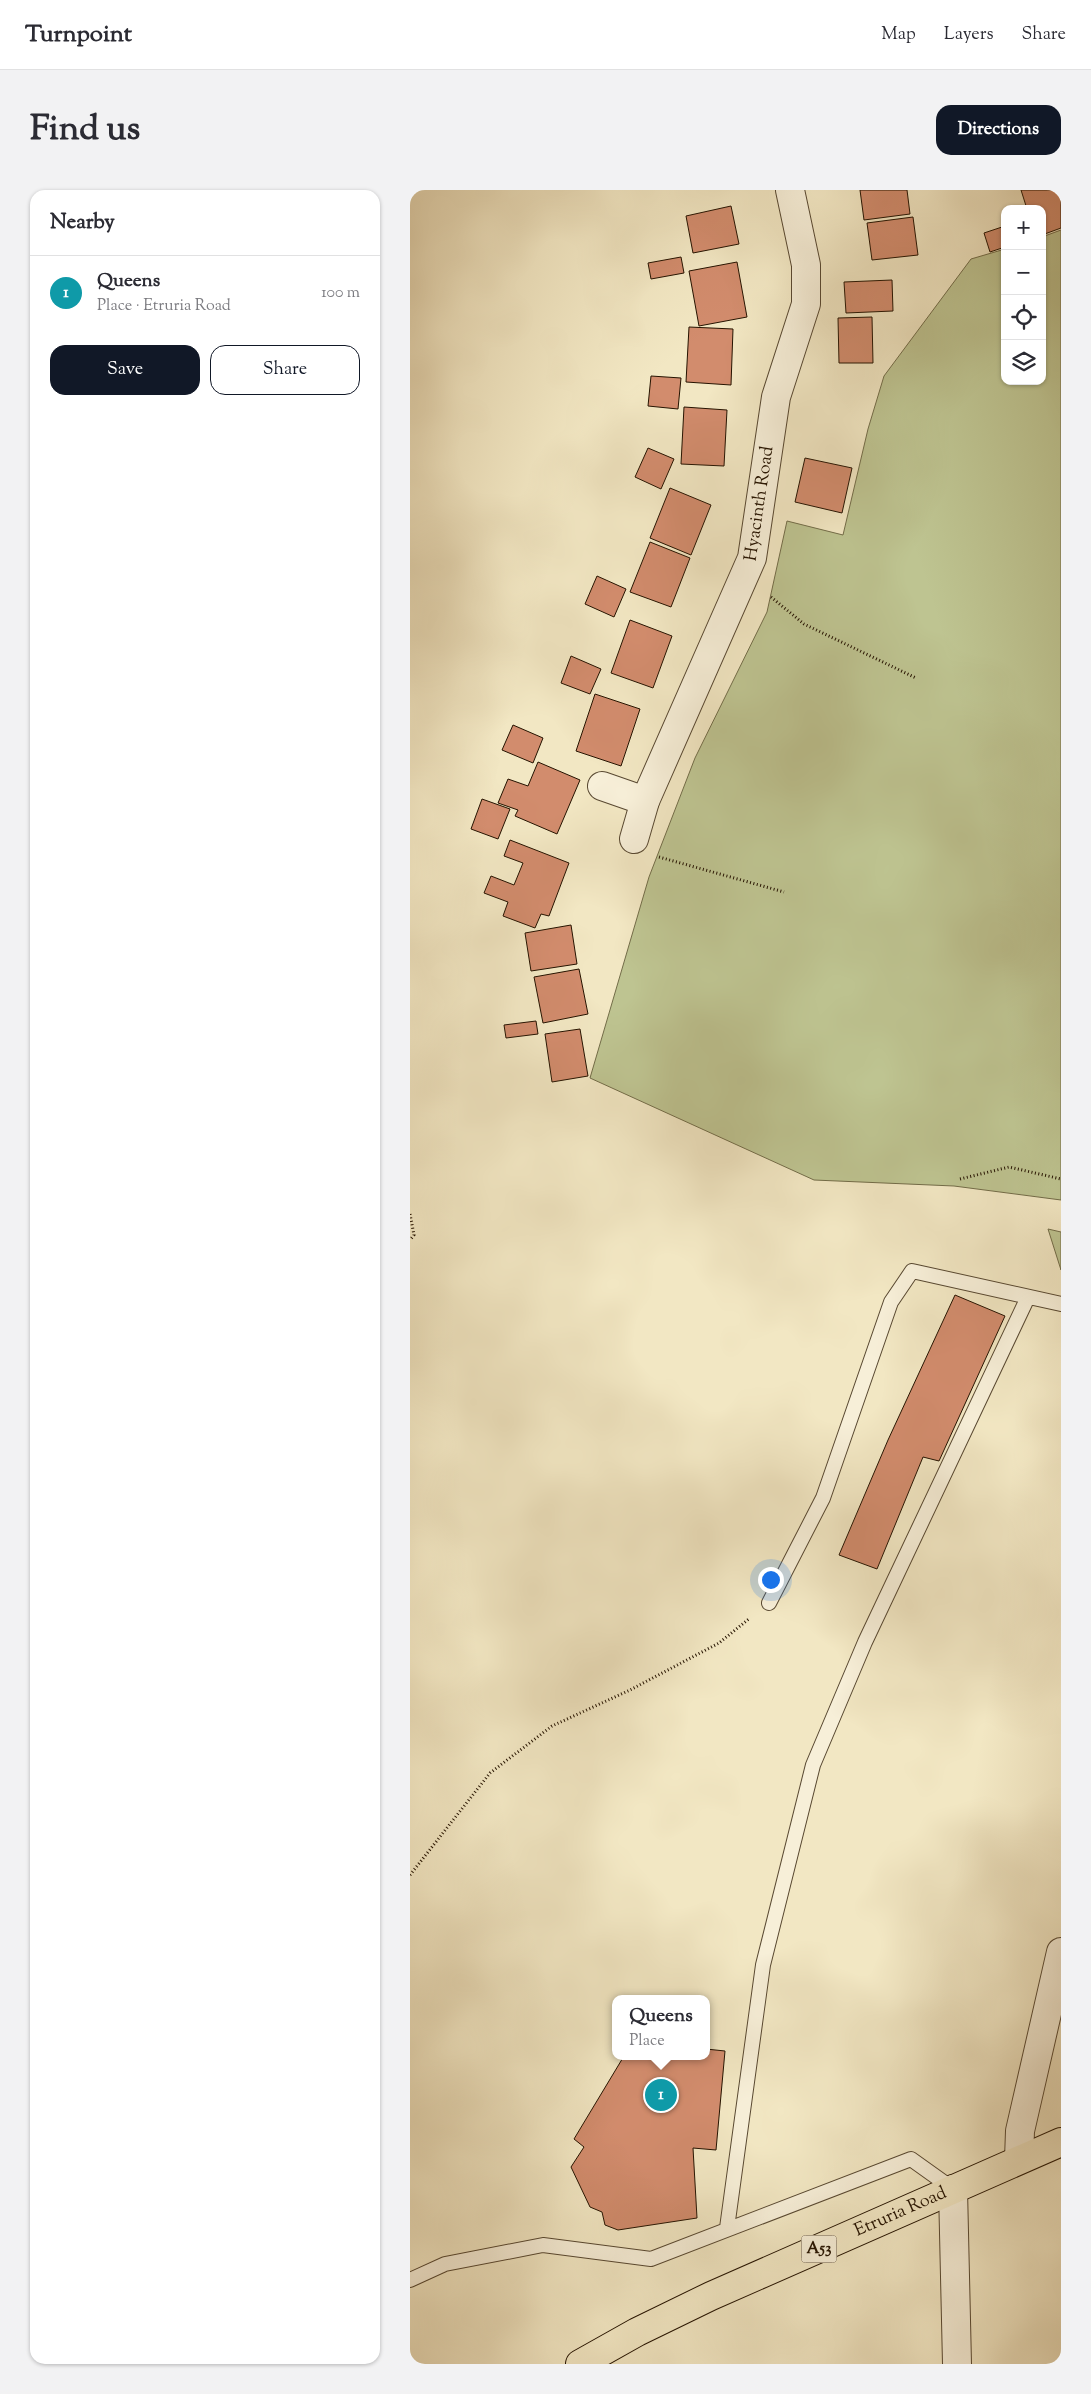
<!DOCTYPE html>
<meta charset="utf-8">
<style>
:root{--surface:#fff;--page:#f2f2f3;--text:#2b2b33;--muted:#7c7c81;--line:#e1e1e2;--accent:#111827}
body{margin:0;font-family:"Sorts Mill Goudy",serif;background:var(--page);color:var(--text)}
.controls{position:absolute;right:15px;top:15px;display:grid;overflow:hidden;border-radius:10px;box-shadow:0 1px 4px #0004}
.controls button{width:45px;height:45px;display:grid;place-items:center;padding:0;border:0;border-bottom:1px solid var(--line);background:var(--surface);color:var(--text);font:25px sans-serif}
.you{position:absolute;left:360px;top:1389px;width:18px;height:18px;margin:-12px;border:4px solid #fff;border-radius:50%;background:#1a73e8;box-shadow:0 0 0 8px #1a73e833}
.badge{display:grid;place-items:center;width:32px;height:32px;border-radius:50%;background:var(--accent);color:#fff;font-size:16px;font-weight:700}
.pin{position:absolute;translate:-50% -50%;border:2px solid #fff;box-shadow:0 1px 5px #0006}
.popup{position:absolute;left:202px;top:1805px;width:98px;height:65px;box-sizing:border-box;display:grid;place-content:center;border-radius:10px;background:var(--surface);filter:drop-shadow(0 1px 4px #0005);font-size:16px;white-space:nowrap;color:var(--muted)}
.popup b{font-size:19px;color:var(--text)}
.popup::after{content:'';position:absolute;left:50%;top:100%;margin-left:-10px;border:10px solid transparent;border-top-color:var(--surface)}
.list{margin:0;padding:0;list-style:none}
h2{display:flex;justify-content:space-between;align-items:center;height:65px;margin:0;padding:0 20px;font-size:21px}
h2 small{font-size:16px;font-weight:400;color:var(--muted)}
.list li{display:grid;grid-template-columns:32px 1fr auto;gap:15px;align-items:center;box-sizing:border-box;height:75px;padding:0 20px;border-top:1px solid var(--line)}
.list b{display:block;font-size:19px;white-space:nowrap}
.list p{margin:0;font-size:16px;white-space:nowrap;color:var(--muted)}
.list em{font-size:16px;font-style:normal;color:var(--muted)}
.actions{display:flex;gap:10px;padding:15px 20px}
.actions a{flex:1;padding:11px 0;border:1px solid var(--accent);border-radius:15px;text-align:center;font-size:18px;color:var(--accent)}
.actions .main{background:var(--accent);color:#fff}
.icon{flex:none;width:28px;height:28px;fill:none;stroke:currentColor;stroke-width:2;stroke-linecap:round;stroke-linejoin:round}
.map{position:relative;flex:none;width:651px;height:2174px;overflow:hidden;border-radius:15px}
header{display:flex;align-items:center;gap:30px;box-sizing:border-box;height:70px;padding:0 25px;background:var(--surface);border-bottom:1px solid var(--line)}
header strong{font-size:24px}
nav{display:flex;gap:28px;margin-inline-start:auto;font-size:18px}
.intro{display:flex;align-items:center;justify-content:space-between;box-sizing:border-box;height:120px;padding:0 30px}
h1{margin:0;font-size:35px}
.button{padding:12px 22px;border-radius:15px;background:var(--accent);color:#fff;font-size:18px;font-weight:700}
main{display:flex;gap:30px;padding:0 30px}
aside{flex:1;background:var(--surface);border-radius:15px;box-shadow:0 1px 4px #0004}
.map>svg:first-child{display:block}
.green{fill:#bec491;stroke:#726c48}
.building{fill:#d28c6d;stroke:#251300}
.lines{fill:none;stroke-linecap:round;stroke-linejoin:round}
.service-casing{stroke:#584831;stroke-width:16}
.minor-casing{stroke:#584831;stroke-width:30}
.trunk-casing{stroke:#251300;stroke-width:30}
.path{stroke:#251300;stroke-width:3;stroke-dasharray:1 2.5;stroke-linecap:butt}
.service{stroke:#f7efd8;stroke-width:14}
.minor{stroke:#f7efd8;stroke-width:28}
.trunk{stroke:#f2e7c3;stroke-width:28}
.labels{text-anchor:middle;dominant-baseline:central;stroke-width:4;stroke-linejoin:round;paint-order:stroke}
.shield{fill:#f7efd8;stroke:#645541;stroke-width:1}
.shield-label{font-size:16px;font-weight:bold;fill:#251300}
.street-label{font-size:18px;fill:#251300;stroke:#f7efd8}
</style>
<header>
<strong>Turnpoint</strong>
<nav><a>Map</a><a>Layers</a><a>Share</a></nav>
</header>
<div class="intro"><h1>Find us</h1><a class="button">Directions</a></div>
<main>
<aside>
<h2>Nearby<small></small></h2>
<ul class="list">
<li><span class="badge" style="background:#0f9aa8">1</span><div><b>Queens</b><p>Place · Etruria Road</p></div><em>100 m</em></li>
</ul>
<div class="actions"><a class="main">Save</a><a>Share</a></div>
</aside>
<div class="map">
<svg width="651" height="2174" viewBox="0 0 651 2174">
<rect width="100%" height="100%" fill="#f2e7c3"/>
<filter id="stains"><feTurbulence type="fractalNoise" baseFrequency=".004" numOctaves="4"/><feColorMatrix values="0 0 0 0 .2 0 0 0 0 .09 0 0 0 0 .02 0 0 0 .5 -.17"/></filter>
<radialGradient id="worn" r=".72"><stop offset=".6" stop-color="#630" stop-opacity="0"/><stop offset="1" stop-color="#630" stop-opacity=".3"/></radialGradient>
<path class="green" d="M 651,40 L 651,1010 L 544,996 L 404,990 L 180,888 L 239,687 L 285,568 L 357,422 L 377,331 L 433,345 L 458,239 L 474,186 L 561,69 L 595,59 L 595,191 L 632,191 L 632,47 Z
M 638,1039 L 651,1042 L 651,1080 Z"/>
<path class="building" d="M 450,0 L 497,0 L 500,24 L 454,30 Z
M 611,0 L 651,0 L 651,38 L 632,45 L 632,19 L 617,19 Z
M 321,16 L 329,54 L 283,63 L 276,26 Z
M 503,27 L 508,65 L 462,70 L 457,33 Z
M 595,36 L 595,57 L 580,62 L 574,43 Z
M 271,67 L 274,83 L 241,89 L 238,73 Z
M 327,72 L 337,127 L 289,136 L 279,81 Z
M 482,90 L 483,121 L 436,123 L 434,92 Z
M 462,127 L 463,173 L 429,173 L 428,128 Z
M 279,137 L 323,139 L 321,195 L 276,192 Z
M 241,186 L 271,188 L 268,219 L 238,216 Z
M 274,217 L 317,220 L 314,276 L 271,274 Z
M 238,258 L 264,269 L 251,299 L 225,287 Z
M 395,268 L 442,278 L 432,323 L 385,312 Z
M 260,298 L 301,315 L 281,365 L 240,348 Z
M 240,352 L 280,368 L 261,417 L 220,402 Z
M 187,386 L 216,399 L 204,427 L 175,414 Z
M 220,430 L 262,446 L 243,498 L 201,483 Z
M 161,466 L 191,479 L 180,504 L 151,493 Z
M 185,504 L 230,519 L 211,576 L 166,561 Z
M 103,535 L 133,548 L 123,573 L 92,560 Z
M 128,572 L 170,590 L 147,644 L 105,626 L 108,620 L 88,613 L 98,589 L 118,596 Z
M 72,609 L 100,619 L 88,649 L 61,639 Z
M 100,650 L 159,673 L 139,726 L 131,724 L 125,738 L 93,726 L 98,712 L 74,703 L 81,686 L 104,695 L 113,673 L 94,666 Z
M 161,735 L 167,774 L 121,781 L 115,743 Z
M 169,779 L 178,824 L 133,833 L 124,787 Z
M 126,831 L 128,844 L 96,848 L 94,835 Z
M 170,839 L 178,886 L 142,892 L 135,844 Z
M 545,1105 L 595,1126 L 529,1271 L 513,1267 L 467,1379 L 429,1365 L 478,1250 Z
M 296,1859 L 315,1861 L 306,1960 L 283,1958 L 287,2028 L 208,2040 L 195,2035 L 192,2022 L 180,2017 L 161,1977 L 174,1957 L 164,1949 L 214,1866 L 296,1866 Z"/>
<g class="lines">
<g class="service-casing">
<path id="service" d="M 359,1413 L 413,1308 L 481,1112 L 502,1081 L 651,1114
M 317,2038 L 353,1775 L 403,1575 L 455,1452 L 618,1107
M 0,2090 L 35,2074 L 133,2055 L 241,2069 L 501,1969 L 543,1999"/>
</g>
<g class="minor-casing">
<g id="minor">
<path d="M 192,596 L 235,611"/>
<path id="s1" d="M 224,649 L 235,611 L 342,368 L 366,207 L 396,114 L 396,75 L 380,0"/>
<path d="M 609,1969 L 610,1941 L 651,1762"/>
<path d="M 543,1999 L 547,2174"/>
</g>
</g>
<g class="trunk-casing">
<g id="trunk">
<path id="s2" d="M 170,2174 L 227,2142 L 301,2106 L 651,1952"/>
</g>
</g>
<path class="path" d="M 361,407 L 394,434 L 506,488
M 249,667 L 374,702
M 550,989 L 599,977 L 651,989
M 0,1024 L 4,1045 L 0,1050
M 0,1685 L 80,1583 L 142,1536 L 220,1500 L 309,1453 L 340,1428"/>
<use href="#service" class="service"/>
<use href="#minor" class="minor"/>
<use href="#trunk" class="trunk"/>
</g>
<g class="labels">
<rect class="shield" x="391.5" y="2045.5" width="35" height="27" rx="4"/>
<g class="shield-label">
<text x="409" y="2059">A53</text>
</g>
<g class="street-label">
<text stroke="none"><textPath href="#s1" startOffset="360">Hyacinth Road</textPath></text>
<text stroke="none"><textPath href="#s2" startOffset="355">Etruria Road</textPath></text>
</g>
</g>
<rect width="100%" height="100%" filter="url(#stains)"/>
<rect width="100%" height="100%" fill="url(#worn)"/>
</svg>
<div class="controls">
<button>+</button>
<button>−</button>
<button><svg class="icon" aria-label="locate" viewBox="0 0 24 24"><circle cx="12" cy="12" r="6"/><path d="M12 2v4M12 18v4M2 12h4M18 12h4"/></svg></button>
<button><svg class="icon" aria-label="layers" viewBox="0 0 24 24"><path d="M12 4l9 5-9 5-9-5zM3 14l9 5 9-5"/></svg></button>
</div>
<div class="you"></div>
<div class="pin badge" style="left:251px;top:1905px;background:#0f9aa8">1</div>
<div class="popup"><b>Queens</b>Place</div>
</div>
</main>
